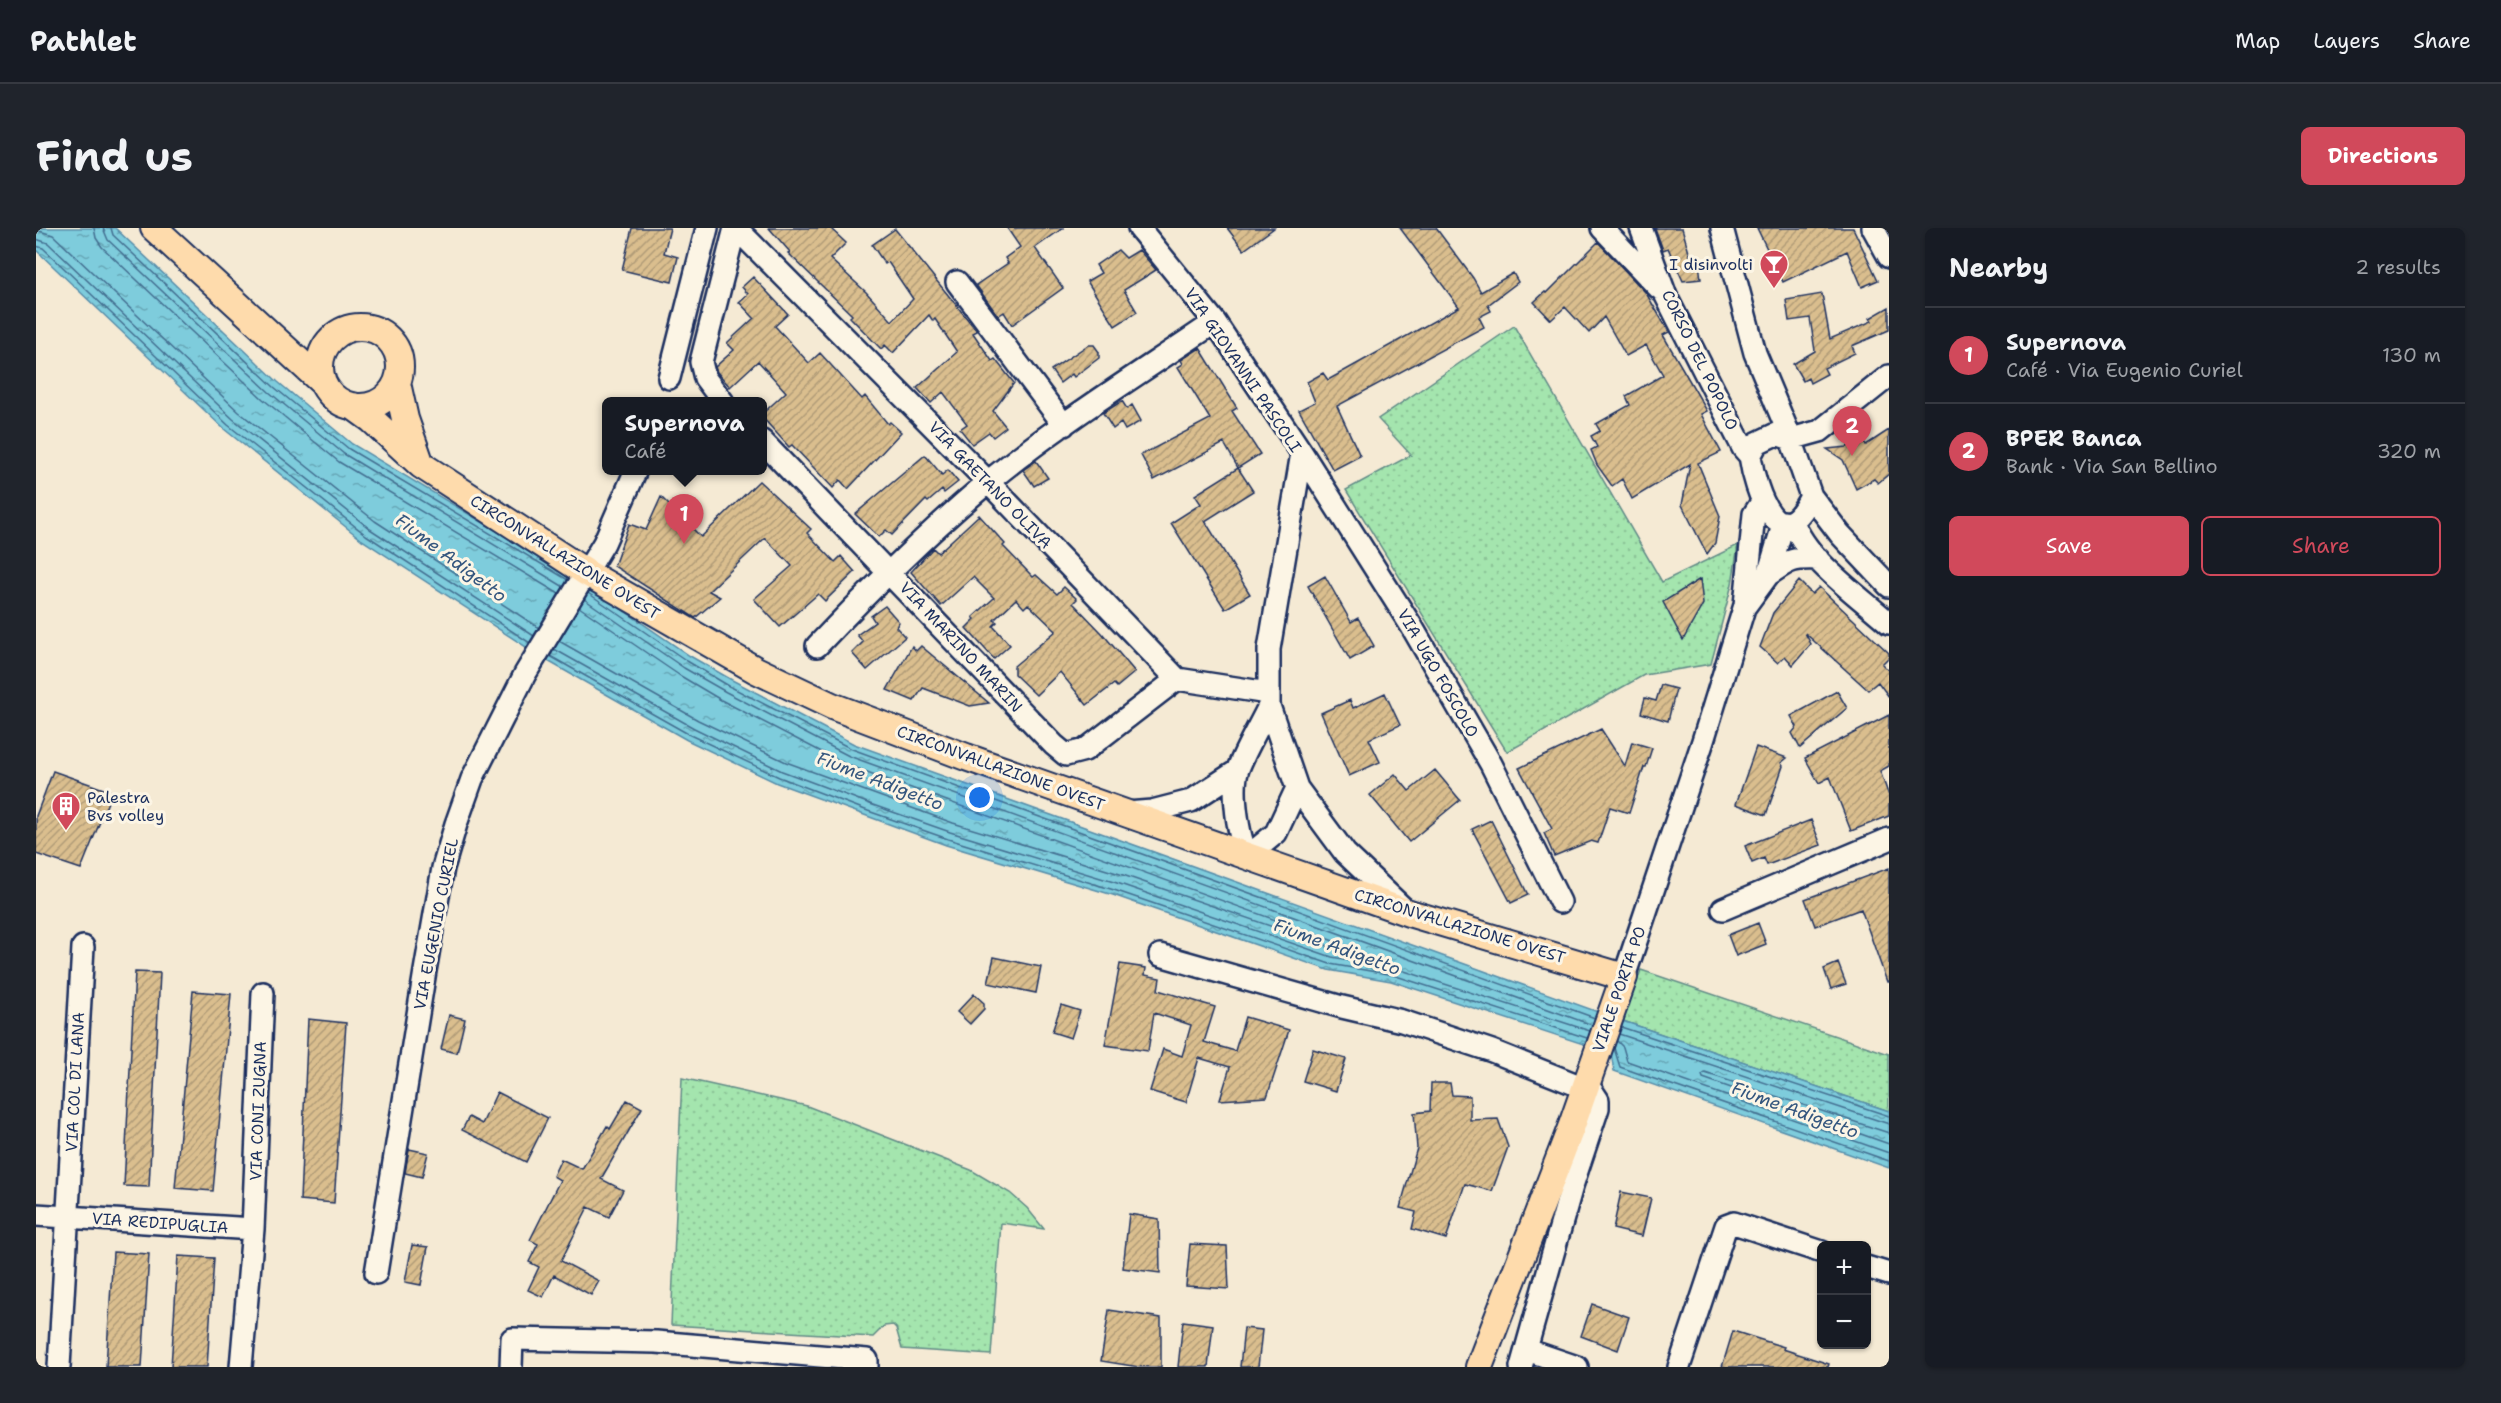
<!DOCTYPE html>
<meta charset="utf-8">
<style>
:root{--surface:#171b24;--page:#20242c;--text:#f1f3f6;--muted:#9ea1a6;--line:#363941;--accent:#d1495b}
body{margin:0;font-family:"Shantell Sans",sans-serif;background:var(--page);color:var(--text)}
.controls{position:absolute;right:18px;bottom:18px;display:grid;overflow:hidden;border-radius:9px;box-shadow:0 2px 4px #0004}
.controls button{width:54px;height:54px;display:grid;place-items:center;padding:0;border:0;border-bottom:2px solid var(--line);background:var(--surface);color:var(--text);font:30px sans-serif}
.you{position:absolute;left:944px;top:570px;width:21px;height:21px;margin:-15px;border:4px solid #fff;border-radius:50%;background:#1a73e8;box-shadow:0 0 0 9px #1a73e833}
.badge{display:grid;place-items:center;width:39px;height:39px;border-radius:50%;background:var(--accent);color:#fff;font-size:20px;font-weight:700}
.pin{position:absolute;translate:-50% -50px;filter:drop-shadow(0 2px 3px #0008)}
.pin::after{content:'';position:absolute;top:32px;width:21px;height:18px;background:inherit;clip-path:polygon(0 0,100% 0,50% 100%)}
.popup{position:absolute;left:566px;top:169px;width:165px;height:78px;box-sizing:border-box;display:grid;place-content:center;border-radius:9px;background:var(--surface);filter:drop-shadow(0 2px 4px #0005);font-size:20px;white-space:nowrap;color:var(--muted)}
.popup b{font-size:22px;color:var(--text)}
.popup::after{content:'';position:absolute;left:50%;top:100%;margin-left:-12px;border:12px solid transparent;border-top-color:var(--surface)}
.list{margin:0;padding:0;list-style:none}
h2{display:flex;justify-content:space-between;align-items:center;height:78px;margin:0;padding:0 24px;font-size:26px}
h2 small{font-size:20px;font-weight:400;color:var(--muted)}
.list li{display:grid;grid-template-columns:39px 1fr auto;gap:18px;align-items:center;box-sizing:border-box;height:96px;padding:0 24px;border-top:2px solid var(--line)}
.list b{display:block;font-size:22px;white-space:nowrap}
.list p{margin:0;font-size:20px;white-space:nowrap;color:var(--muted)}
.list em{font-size:20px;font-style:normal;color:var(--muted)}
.actions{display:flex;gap:12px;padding:18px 24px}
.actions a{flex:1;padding:14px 0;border:2px solid var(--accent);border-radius:9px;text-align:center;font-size:21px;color:var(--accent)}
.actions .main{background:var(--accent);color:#fff}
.map{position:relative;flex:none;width:1853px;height:1139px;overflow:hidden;border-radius:9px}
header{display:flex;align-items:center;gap:36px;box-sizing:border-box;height:84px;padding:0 30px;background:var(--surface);border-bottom:2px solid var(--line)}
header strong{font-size:28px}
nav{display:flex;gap:33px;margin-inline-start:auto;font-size:21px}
.intro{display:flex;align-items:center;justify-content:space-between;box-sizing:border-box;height:144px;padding:0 36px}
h1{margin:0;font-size:42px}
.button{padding:15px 27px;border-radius:9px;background:var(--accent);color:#fff;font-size:21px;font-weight:700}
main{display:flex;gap:36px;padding:0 36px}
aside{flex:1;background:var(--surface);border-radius:9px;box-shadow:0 2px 4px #0004}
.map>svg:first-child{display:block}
.green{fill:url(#green-dots);stroke:#608a86;stroke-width:1.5}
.water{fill:url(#water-ripples);stroke:#568daa;stroke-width:1.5}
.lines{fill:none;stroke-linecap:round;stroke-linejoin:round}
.shore{stroke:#436e90;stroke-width:1.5}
.building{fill:url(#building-hatch);stroke:#1b2f5e;stroke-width:1.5}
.minor-casing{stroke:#1b2f5e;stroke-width:26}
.major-casing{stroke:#1b2f5e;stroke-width:30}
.minor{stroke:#fcf5e5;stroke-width:21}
.major{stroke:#fedbac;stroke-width:26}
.labels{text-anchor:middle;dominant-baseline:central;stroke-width:6;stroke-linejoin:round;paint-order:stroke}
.poi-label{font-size:16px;fill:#1b2f5e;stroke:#fcf5e5;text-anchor:end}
.street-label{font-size:16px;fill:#1b2f5e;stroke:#fcf5e5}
.water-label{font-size:18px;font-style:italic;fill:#34567e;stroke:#fcf5e5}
</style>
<header>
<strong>Pathlet</strong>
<nav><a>Map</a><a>Layers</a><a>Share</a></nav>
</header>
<div class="intro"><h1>Find us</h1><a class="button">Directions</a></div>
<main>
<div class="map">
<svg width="1853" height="1139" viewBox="0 0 1853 1139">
<defs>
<pattern id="green-dots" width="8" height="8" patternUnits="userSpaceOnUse" patternTransform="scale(1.5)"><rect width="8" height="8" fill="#a4e5ae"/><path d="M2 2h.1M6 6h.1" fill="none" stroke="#8dc598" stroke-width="1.8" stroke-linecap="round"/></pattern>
<pattern id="water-ripples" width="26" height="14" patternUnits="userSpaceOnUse" patternTransform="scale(1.5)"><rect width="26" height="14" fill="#7eccdc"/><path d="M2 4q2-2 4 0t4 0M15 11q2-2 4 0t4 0" fill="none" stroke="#66a6b6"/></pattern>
<pattern id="building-hatch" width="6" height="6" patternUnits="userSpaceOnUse" patternTransform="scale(1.5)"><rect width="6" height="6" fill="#dabe8e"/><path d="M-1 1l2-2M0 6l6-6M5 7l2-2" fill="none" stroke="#b09b77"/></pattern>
</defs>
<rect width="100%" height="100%" fill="#f5ead4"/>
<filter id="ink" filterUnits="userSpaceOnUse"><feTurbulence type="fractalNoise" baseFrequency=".0167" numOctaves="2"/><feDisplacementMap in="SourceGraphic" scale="12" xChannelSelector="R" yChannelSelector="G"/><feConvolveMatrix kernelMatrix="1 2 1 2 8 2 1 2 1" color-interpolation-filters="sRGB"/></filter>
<g filter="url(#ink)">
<path class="green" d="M 1478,98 L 1626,354 L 1702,317 L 1696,356 L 1675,436 L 1608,447 L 1471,524 L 1310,262 L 1375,227 L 1342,191 Z
M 1605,742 L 1853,826 L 1853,883 L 1587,793 Z
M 646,850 L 771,878 L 935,942 L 974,965 L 991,980 L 1008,1001 L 965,995 L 955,1127 L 866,1121 L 860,1100 L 857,1097 L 848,1098 L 837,1109 L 635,1097 Z"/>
<path class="water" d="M 0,0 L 79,0 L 242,154 L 316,216 L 549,356 L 654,428 L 696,452 L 818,516 L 1587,793 L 1853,883 L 1853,940 L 1578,843 L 1575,825 L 1355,753 L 1292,742 L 1077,667 L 910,617 L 741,555 L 651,512 L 510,432 L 326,312 L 188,201 L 0,22 Z"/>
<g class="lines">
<path class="shore" d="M 58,0 L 60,10 L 66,19 L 227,171 L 303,234 L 523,366
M 67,0 L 72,12 L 233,164 L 308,226 L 528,359
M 75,0 L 77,7 L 238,159 L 313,221 L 532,352
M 0,2 L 17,7 L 203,184 L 339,293 L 503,400
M 0,11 L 12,15 L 197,191 L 334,301 L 498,408
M 0,18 L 7,20 L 192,197 L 330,307 L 494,415
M 552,365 L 651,433 L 693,458 L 816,521 L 1559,790
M 548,371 L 648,440 L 690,464 L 813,528 L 1556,797
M 523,413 L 662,492 L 750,534 L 917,595 L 1084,646 L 1298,720 L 1305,719 L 1303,715 L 809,536 L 685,472 L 643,447 L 543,379
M 518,421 L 658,500 L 746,543 L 834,576 L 914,604 L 1081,655 L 1296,729 L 1359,740 L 1554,803
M 514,428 L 654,507 L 743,549 L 832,583 L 912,611 L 1078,662 L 1294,736 L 1357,747 L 1551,810
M 1585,799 L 1853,888
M 1583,806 L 1853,896
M 1581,813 L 1587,819 L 1591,833 L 1853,925
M 1578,820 L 1584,839 L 1853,933
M 1853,905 L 1669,845 L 1666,847 L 1667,850 L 1853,916"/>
</g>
<path class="building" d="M 596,0 L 634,0 L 628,25 L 642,29 L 636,54 L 586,42 Z
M 733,0 L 794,0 L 810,15 L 794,31 L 830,64 L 856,93 L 877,71 L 852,34 L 849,36 L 836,17 L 859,1 L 941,103 L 937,105 L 956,133 L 959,131 L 978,155 L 957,183 L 970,199 L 957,209 L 953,204 L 936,216 L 924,201 L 931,196 L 907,164 L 895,175 L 881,160 L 921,124 L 899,91 L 897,93 L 893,87 L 857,125 L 849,117 L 845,121 L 814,89 L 816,87 L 752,25 L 754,24 Z
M 971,0 L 1027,0 L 999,20 L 1027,60 L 976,97 L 968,84 L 962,88 L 940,57 L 972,35 L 969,30 L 984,19 Z
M 1191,0 L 1238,0 L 1208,22 Z
M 1364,0 L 1400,0 L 1437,50 L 1445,64 L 1477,45 L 1482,54 L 1452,77 L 1455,83 L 1443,89 L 1448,99 L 1301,178 L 1324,228 L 1297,242 L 1263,182 L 1279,174 L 1271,154 L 1287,145 L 1292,152 L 1423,79 Z
M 1619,0 L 1646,0 L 1654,28 L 1662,28 L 1665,51 L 1647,53 L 1632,20 L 1627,22 Z
M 1721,0 L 1817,0 L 1842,52 L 1826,59 L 1811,23 L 1747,54 Z
M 1562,14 L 1610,65 L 1633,104 L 1627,107 L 1671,183 L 1665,186 L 1685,224 L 1662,235 L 1684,288 L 1679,315 L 1671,326 L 1646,277 L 1654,236 L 1596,271 L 1586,251 L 1576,258 L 1561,237 L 1555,222 L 1561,219 L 1555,208 L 1564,203 L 1560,196 L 1594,177 L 1590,168 L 1627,147 L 1610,117 L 1590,128 L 1568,89 L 1553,105 L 1529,79 L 1515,92 L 1498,74 L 1509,64 L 1511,65 Z
M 1082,22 L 1090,30 L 1103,22 L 1120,42 L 1088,62 L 1101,84 L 1079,98 L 1051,53 L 1065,45 L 1060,37 Z
M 717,49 L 752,86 L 739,98 L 773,135 L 784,125 L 826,171 L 829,168 L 852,196 L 854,194 L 865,204 L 812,261 L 804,252 L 797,260 L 756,217 L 753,219 L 726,189 L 726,186 L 750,164 L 722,133 L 694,159 L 681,144 L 679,139 L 698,122 L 691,115 L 718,90 L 703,74 L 712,66 L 706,59 Z
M 1786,66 L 1794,111 L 1836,93 L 1834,90 L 1853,79 L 1853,102 L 1816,118 L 1819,125 L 1788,140 L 1791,146 L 1774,155 L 1772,150 L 1767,153 L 1757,136 L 1779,123 L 1774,90 L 1753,93 L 1750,72 Z
M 1052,117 L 1058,117 L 1063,124 L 1063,130 L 1038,149 L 1036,146 L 1024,155 L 1015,142 Z
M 1164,120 L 1201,180 L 1196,183 L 1224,226 L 1202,240 L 1188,215 L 1118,252 L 1105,227 L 1174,191 L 1142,139 L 1147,136 L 1145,132 Z
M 1086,173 L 1091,181 L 1096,177 L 1105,193 L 1089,202 L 1085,195 L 1077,201 L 1067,185 Z
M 1853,202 L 1853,246 L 1842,255 L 1838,251 L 1820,261 L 1807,232 L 1791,221 L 1811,219 L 1824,209 L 1830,217 Z
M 889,227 L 906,247 L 912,242 L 922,254 L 908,265 L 906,262 L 892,274 L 890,272 L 856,307 L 850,302 L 843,309 L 819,286 Z
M 1000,233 L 1012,250 L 998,258 L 987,242 Z
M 1202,240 L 1217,263 L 1169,293 L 1214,366 L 1189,381 L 1135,295 L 1165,276 L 1159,267 Z
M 723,253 L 775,301 L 771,305 L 799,334 L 805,328 L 819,344 L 789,373 L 782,366 L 744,399 L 718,371 L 756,338 L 729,310 L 673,363 L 684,369 L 659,390 L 578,338 L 593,296 L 610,302 L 625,269 L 665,309 Z
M 943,287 L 969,316 L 967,318 L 997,349 L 1000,347 L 1021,366 L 1028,359 L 1041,371 L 1037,375 L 1066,405 L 1099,444 L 1081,459 L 1078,456 L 1051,477 L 1024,444 L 1000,467 L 978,446 L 978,438 L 1020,403 L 992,376 L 988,380 L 980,371 L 958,392 L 961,394 L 957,398 L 974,417 L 958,431 L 930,400 L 939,391 L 937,389 L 958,370 L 937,349 L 905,378 L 875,344 L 897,320 L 902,325 Z
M 1289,348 L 1315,394 L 1322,390 L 1338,418 L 1314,432 L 1272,358 Z
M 1664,351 L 1667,376 L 1647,412 L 1627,374 Z
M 1763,353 L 1776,366 L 1783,359 L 1853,425 L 1853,429 L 1846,436 L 1853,443 L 1853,469 L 1842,454 L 1832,462 L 1769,405 L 1775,416 L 1757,437 L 1749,428 L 1742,435 L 1724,419 L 1737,385 Z
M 849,378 L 863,394 L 860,399 L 869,409 L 831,442 L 816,425 L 827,414 L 821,407 L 839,394 L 835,388 Z
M 876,418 L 880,423 L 885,418 L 953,475 L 934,478 L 887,460 L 878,473 L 851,462 Z
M 1625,457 L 1640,461 L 1632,493 L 1605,485 L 1609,470 L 1620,473 Z
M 1801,463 L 1811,480 L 1764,520 L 1756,505 L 1761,499 L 1755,488 Z
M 1349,465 L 1364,497 L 1333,511 L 1344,534 L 1313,548 L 1285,485 L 1314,472 L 1317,480 Z
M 1853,487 L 1853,538 L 1844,543 L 1853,568 L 1853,588 L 1815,603 L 1794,549 L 1783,555 L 1769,530 Z
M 1565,501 L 1589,538 L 1596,514 L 1616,520 L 1610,539 L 1608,539 L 1593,585 L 1574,579 L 1562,615 L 1555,613 L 1518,628 L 1508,605 L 1516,601 L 1483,540 Z
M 1720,519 L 1751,530 L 1745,535 L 1747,538 L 1730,587 L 1700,576 Z
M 1399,542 L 1424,572 L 1373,614 L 1334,567 L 1359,546 L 1373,563 Z
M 17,543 L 76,564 L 45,641 L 0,626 L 0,588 Z
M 1455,592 L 1492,667 L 1475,675 L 1436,601 Z
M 1775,592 L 1785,617 L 1731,637 L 1728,630 L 1716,635 L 1709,618 Z
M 1853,640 L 1853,754 L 1851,754 L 1825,681 L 1779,698 L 1769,671 Z
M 1722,695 L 1730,716 L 1700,728 L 1692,707 Z
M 958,729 L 1005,739 L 1000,765 L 952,755 Z
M 1802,735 L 1810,756 L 1795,761 L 1788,741 Z
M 1084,736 L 1110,740 L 1109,747 L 1124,750 L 1122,762 L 1179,779 L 1168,814 L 1199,823 L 1209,789 L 1253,802 L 1231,869 L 1184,872 L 1194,839 L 1163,830 L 1150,874 L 1114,863 L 1127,821 L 1146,828 L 1155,797 L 1118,785 L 1112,823 L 1069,817 Z
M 99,744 L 124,745 L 113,959 L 88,958 Z
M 157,763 L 195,766 L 177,963 L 139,960 Z
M 938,766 L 948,775 L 948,781 L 934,796 L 921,784 Z
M 1025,777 L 1044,783 L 1035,810 L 1016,804 Z
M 413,787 L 429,791 L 421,825 L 405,821 Z
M 272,791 L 310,795 L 298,975 L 264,972 Z
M 1277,821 L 1310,831 L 1300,863 L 1267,853 Z
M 1395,855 L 1414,855 L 1416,867 L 1434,868 L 1434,892 L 1462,891 L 1472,919 L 1456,963 L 1429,956 L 1410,1011 L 1376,1001 L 1380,984 L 1364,980 L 1381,920 L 1378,885 L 1394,883 Z
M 461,864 L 512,890 L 490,934 L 426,902 L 433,889 L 446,896 Z
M 591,872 L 606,880 L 565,951 L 587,962 L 573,989 L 552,979 L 525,1033 L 563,1053 L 555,1067 L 518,1047 L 507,1069 L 492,1062 L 503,1039 L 493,1034 L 502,1016 L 494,1012 L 524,952 L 517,948 L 525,931 L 546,941 L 571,898 L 574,901 Z
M 373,921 L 392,925 L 386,949 L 369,945 Z
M 1585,964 L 1615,970 L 1606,1008 L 1577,1001 Z
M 1093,986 L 1123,991 L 1124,1045 L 1087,1040 Z
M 1154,1016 L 1191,1018 L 1193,1061 L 1150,1058 Z
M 376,1017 L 392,1019 L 385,1057 L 369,1054 Z
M 77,1024 L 113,1026 L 106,1139 L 70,1139 Z
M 142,1028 L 178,1030 L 171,1139 L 135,1139 Z
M 1556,1076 L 1593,1089 L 1582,1122 L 1545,1108 Z
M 1073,1082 L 1125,1090 L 1125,1139 L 1103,1139 L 1065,1133 Z
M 1147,1093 L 1177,1097 L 1172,1139 L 1142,1139 Z
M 1208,1100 L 1226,1102 L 1222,1139 L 1204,1139 Z
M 1697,1103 L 1748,1119 L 1747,1121 L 1793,1136 L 1792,1139 L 1686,1139 Z"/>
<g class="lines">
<g class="minor-casing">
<path id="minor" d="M 700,0 L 952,254 L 1141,451 L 1232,465
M 1103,0 L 1179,94 L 1266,225 L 1233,421 L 1233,478 L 1261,560 L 1309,625 L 1368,681
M 1566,0 L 1623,60
M 1605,0 L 1630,68 L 1707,220 L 1714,228
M 1686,0 L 1719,125 L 1755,211 L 1784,203 L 1853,148
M 1837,0 L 1853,29
M 921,54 L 1028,197
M 633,150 L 671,0
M 687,174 L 669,150 L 665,134 L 699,0
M 1740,206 L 1755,211 L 1775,268 C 1743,334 1719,263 1714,228 L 1721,215 Z
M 726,213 L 1018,517 L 1030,527 L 1049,522 L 1141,451
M 1266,225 L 1376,399 L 1455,536 L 1524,674
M 1775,268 L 1804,306 L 1853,358
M 1757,293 C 1769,331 1823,368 1853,395
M 1732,347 C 1754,332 1755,330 1782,331
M 1710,377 L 1732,347 L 1748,294
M 781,418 C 835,361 891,305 952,254 C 1023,195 1103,146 1179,94
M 1233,478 C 1223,499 1210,520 1202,541 C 1195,560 1202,610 1212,628 L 1240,605 L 1261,560
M 1091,585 L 1116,583 L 1155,573 L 1201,543
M 1687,681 L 1853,611
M 1124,727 L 1306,779 L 1366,793 L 1456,823 L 1556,863 L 1562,872 L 1562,880 L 1536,958 L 1485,1139
M 1588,749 L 1666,516 L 1709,377 L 1718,286 L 1726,274
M 0,987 L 217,1001
M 1830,1039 L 1853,1046
M 340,1045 L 389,743 L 407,640 L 420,596 L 436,551 L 489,446 L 568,315 L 600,242
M 1491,1122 L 1541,1139
M 23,1139 L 47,719
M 205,1139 L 217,1001 L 227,765
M 475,1139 L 476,1111 L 620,1114 L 831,1132 L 831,1139
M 1643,1139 L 1690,998 L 1698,995 L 1786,1024"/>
</g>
<g class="major-casing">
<path id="major" d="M 118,0 L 287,155
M284 139a40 40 0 1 1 80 0a40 40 0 1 1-80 0Z
M 361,155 L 369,191 L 384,234
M 317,178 L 335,191 L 385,237 L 551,345 L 720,442 L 796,478 L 930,529 L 1373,685 L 1588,749 L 1535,900 L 1443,1139"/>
</g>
<use href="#minor" class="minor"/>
<use href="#major" class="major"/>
</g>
</g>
<defs>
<g id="bar-pin" transform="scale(1.5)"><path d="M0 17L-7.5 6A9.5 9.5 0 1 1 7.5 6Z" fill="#d1495b" stroke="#fcf5e5"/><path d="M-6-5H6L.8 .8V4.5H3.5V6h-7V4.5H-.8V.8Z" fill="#fff"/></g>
<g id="building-pin" transform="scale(1.5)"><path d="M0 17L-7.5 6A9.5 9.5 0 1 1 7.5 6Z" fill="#d1495b" stroke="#fcf5e5"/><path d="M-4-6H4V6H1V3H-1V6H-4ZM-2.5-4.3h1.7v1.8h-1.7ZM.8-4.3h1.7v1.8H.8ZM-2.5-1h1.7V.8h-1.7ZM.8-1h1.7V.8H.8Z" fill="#fff"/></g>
</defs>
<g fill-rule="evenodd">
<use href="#bar-pin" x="1738" y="36"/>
<use href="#building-pin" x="30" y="578"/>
</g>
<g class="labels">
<g class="poi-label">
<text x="1717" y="36">I disinvolti</text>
<text x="51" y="569" text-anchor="start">Palestra<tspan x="51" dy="18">Bvs volley</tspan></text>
</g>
<g class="street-label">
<text transform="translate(1664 132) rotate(64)">CORSO DEL POPOLO</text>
<text transform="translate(1207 142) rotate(56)">VIA GIOVANNI PASCOLI</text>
<text transform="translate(954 257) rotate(46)">VIA GAETANO OLIVA</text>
<text transform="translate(529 329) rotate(32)">CIRCONVALLAZIONE OVEST</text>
<text transform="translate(925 419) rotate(47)">VIA MARINO MARIN</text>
<text transform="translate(1402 445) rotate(60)">VIA UGO FOSCOLO</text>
<text transform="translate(965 540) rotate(20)">CIRCONVALLAZIONE OVEST</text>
<text transform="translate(400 696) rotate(-79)">VIA EUGENIO CURIEL</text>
<text transform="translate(1424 698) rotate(17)">CIRCONVALLAZIONE OVEST</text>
<text transform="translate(1583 761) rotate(-71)">VIALE PORTA PO</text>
<text transform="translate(39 854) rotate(-87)">VIA COL DI LANA</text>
<text transform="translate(222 883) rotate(-88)">VIA CONI ZUGNA</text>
<text transform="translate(124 995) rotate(4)">VIA REDIPUGLIA</text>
</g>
<g class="water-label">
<text transform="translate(415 330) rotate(37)">Fiume Adigetto</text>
<text transform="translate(844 553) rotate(21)">Fiume Adigetto</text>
<text transform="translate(1301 719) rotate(20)">Fiume Adigetto</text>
<text transform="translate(1759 882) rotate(20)">Fiume Adigetto</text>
</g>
</g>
</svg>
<div class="controls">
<button>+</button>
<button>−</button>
</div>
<div class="you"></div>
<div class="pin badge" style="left:648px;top:316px">1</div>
<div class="popup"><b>Supernova</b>Café</div>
<div class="pin badge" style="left:1816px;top:228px">2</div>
</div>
<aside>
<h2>Nearby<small>2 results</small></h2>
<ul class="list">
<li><span class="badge">1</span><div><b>Supernova</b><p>Café · Via Eugenio Curiel</p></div><em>130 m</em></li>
<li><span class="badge">2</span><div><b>BPER Banca</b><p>Bank · Via San Bellino</p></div><em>320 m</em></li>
</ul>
<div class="actions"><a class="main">Save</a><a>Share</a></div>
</aside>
</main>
